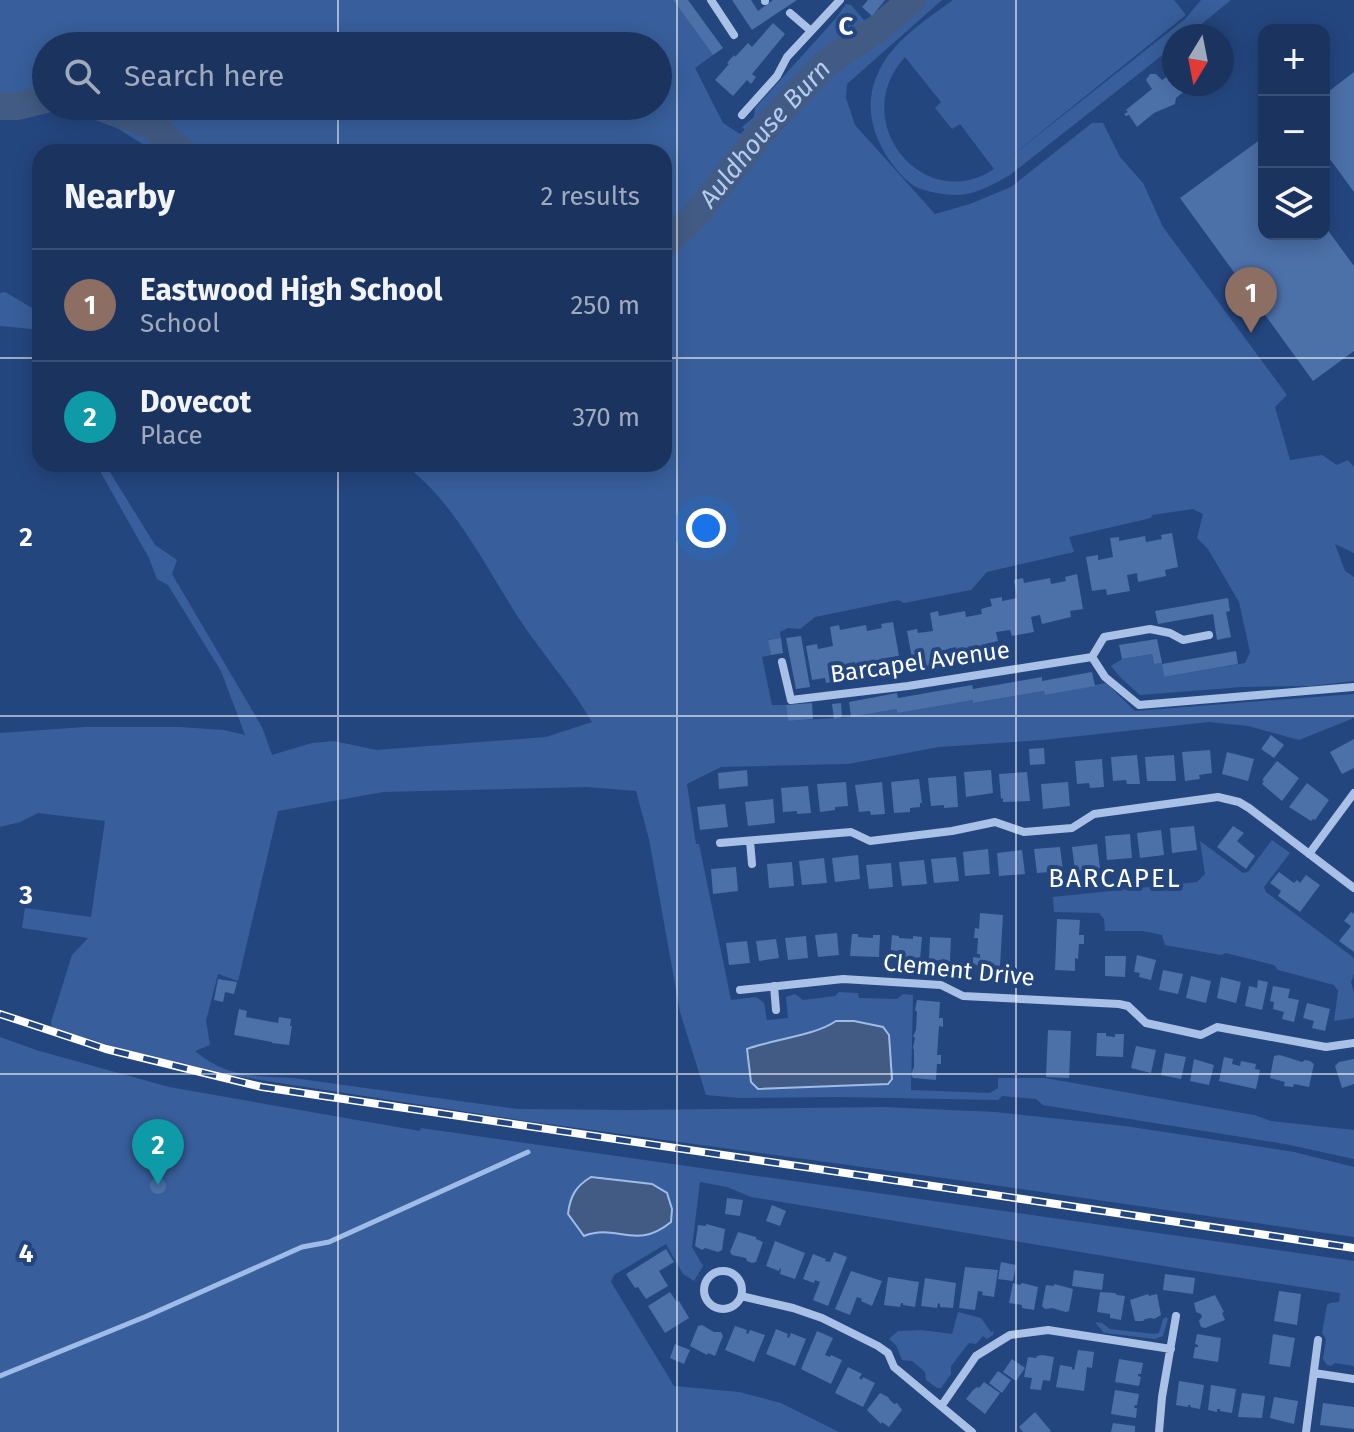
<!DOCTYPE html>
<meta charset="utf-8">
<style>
:root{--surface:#1b345f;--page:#243c65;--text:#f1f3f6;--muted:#a0aabd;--line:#394f74;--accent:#ea580c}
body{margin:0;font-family:"Fira Sans",sans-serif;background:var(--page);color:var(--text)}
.controls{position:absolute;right:24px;top:24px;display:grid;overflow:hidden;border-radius:16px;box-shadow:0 4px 20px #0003}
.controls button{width:72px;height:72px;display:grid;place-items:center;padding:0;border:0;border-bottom:2px solid var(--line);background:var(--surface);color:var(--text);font:40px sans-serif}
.compass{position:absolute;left:1162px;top:24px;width:72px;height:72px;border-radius:50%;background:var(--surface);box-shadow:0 4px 20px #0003;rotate:190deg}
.you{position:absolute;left:706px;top:528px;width:28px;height:28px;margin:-20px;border:6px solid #fff;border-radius:50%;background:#1a73e8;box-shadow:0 0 0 12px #1a73e833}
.badge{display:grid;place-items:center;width:52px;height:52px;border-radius:50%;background:var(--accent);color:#fff;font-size:26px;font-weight:700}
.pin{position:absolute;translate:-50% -66px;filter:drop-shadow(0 2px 4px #0008)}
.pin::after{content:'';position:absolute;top:42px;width:28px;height:24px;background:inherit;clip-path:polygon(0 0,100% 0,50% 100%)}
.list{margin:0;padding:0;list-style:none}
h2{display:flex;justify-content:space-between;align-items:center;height:104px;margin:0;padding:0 32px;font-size:34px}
h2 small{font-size:26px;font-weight:400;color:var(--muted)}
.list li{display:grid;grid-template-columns:52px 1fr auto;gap:24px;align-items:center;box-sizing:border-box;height:112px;padding:0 32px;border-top:2px solid var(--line)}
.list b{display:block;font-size:30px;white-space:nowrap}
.list p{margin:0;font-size:26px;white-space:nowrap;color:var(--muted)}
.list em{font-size:26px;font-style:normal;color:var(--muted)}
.icon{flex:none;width:44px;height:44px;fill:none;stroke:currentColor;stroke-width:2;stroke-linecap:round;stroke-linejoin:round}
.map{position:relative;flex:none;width:1354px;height:1432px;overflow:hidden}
.search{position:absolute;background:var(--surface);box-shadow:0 4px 20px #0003;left:32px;top:32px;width:640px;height:88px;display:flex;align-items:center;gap:20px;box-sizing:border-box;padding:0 28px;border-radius:44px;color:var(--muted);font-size:30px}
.panel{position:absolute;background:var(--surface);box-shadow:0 4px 20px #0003;left:32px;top:144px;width:640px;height:328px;border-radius:24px}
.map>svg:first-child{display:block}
.green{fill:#385f9c;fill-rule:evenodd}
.water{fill:#425b84;stroke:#9ebce7;stroke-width:2}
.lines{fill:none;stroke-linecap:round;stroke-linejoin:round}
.stream{stroke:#9ebce7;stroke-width:5}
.river{stroke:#425b84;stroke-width:28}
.building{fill:#4c70a8}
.street{stroke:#a9c1e6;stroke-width:8}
.rail-casing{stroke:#fff;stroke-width:8}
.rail{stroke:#24467f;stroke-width:5;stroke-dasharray:15;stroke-linecap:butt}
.grid{fill:none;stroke:#fff;stroke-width:2;stroke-opacity:0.55}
.labels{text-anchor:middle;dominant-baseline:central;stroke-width:8;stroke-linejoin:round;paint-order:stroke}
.street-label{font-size:24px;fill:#fff;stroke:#24467f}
.water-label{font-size:26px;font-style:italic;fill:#b5ccee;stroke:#24467f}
.neighbourhood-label{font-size:26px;letter-spacing:2px;fill:#fff;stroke:#24467f}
.grid-label{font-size:26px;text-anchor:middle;font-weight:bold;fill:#fff;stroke:#24467f;stroke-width:8;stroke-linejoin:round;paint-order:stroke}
</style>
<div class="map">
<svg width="1354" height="1432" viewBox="0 0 1354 1432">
<rect width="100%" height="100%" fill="#24467f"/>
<path class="green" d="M 0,0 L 673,0 L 713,55 L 695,68 L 723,123 L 740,134 L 745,130 L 742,127 L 754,117 L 755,108 L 837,17 L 846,4 L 851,5 L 864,20 L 878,17 L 891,0 L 942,0 L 847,84 L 846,98 L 855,125 L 935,214 L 970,204 L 1011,187 L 1092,123 L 1103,123 L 1120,157 L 1143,183 L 1163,227 L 1287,395 L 1275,407 L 1290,460 L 1322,455 L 1337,465 L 1348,460 L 1354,467 L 1354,553 L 1335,544 L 1345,571 L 1354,577 L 1354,681 L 1311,686 L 1242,687 L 1140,695 L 1121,678 L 1111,666 L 1122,659 L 1152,654 L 1154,664 L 1162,663 L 1164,677 L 1245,663 L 1250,652 L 1239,602 L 1208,549 L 1197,538 L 1203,514 L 1193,509 L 1152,515 L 1151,518 L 1069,537 L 1074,552 L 987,572 L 971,590 L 904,603 L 898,600 L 815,617 L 800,629 L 788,628 L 780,632 L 781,638 L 768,640 L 771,655 L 762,657 L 772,705 L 786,705 L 788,721 L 851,717 L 897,709 L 897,712 L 973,700 L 974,703 L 1044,691 L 1045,695 L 1106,683 L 1135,711 L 1354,694 L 1354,718 L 1299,740 L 1248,726 L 1209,722 L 1043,740 L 939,747 L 848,764 L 721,767 L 687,784 L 696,844 L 699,844 L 731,1000 L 756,997 L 764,1003 L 767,1020 L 788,1018 L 786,997 L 795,994 L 803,1000 L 835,996 L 839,992 L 858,993 L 859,998 L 897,999 L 903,994 L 913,995 L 911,1090 L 990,1093 L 998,1088 L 998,1078 L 1045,1078 L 1254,1115 L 1271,1121 L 1354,1130 L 1354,1159 L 1285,1144 L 1043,1105 L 1036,1099 L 1002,1096 L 998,1100 L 839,1097 L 740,1098 L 706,1095 L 680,1012 L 649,839 L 636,791 L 587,787 L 383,792 L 278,811 L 238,981 L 218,974 L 206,1021 L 210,1045 L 195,1051 C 225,1077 255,1076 293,1078 L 517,1109 L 629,1110 L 882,1107 L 996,1112 L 1125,1126 L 1294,1152 L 1354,1167 L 1354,1237 L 972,1182 L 526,1121 L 222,1074 L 137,1054 L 52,1027 L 51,1022 L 72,955 L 88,938 L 22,928 L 25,908 L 91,917 L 105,821 L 38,813 L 20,822 L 0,827 L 0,733 L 85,727 L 180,727 L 224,730 L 245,735 L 221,671 L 168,585 L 157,579 L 149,558 L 96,464 L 105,464 L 155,545 L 177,560 L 172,574 L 262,727 L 272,755 L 312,743 L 334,741 L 376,750 L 546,737 L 592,722 C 573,689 546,658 524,626 C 490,576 453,496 402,464 L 664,464 L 664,152 L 155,152 L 117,128 L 56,106 L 658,106 L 658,46 L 46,46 L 46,105 L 0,107 Z
M 953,0 L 1174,0 L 1186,15 L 999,166 L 1185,19 L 1201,0 L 1231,0 L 1187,36 L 1174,36 L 1174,46 L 1010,175 C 994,184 977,194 958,195 C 945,195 927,192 916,187 C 909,183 902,176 897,170 C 874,142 862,108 878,73 C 892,41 926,20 953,0 ZM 905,57 L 941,102 L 935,108 L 952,129 L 960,124 L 994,169 C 924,216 846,121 905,57 Z
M 5,292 L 39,312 L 32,329 L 0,326 L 0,293 Z
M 1272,840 L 1290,853 L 1264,887 L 1266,892 L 1354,958 L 1354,974 L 1351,982 L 1354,993 L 1354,1018 L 1334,1021 L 1338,991 L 1334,985 L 1278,970 L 1274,965 L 1226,953 L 1221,955 L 1165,945 L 1162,935 L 1143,931 L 1105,931 L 1104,919 L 1099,913 L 1054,912 L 1053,897 L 1197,882 L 1205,874 L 1200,841 L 1243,873 L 1248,872 Z
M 0,1037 L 36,1050 L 169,1087 L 420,1131 L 421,1128 L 1354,1261 L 1354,1366 L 1335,1363 L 1331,1366 L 1327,1365 L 1323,1359 L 1326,1339 L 1322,1333 L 1327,1305 L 1330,1303 L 1339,1302 L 1340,1293 L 1182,1269 L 751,1197 L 727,1187 L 700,1182 L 692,1247 L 703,1266 L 694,1281 L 683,1274 L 666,1244 L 614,1275 L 611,1282 L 674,1386 L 739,1392 L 781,1403 L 839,1432 L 0,1432 Z
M 958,1312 L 981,1318 L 991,1332 L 994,1331 L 993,1335 L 987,1339 L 983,1336 L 976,1344 L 969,1343 L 951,1366 L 951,1374 L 941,1388 L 937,1388 L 926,1380 L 925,1372 L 912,1361 L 902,1360 L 896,1345 L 889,1339 L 898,1331 L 921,1330 L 952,1334 Z
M 1166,1317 L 1168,1319 L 1163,1336 L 1155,1339 L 1104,1333 L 1095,1322 L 1102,1323 L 1110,1329 L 1154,1334 L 1159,1333 L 1163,1319 Z"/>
<path class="water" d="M 836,1021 L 854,1021 L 883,1027 L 889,1035 L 892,1079 L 888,1084 L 758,1089 L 751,1082 L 747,1049 C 774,1039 814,1036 836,1021 Z
M 591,1177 L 652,1184 L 667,1193 L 672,1209 L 671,1222 C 636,1251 617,1223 584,1236 L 568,1214 C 570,1196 576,1186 591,1177 Z"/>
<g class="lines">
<path class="stream" d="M 0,1376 L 147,1316 L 302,1247 L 329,1242 L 528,1152"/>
<g class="river">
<path d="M 0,106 L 18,106 L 46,99"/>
<path d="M 100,106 L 150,124 L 183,152"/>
<path id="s1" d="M 664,244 L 694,217 L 766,127 L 826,63 L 874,31 L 912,0"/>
</g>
</g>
<path class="building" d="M 673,0 L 688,0 L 723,48 L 713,55 Z
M 732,0 L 751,0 L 758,11 L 773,0 L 797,0 L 752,30 Z
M 868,0 L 885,0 L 872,16 L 862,7 Z
M 773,23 L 785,34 L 752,74 L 756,77 L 751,84 L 747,80 L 733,96 L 715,80 L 729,64 L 727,63 L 734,55 L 735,57 L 748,43 L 752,47 Z
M 1354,72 L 1354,192 L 1324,151 L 1324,95 Z
M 1150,74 L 1156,74 L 1162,80 L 1170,75 L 1174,75 L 1174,84 L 1193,84 L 1176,98 L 1175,104 L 1154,113 L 1137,127 L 1129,115 L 1126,116 L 1124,114 L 1128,112 L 1126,110 L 1152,89 L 1146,80 Z
M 1261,139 L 1264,143 L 1264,234 L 1324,234 L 1324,225 L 1354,266 L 1354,351 L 1313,381 L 1180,198 Z
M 1172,533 L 1178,567 L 1165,570 L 1166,576 L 1138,582 L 1137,573 L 1127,575 L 1130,591 L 1107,595 L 1106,589 L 1092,591 L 1086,557 L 1098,555 L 1098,560 L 1113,557 L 1110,538 L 1119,537 L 1119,541 L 1145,536 L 1146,542 L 1162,539 L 1161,535 Z
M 1077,574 L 1083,609 L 1070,611 L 1071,617 L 1042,624 L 1040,615 L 1031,617 L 1034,632 L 1012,636 L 1010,630 L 996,632 L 998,641 L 985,644 L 986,649 L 958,656 L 956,647 L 947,649 L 950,664 L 927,668 L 926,662 L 913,664 L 907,631 L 917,629 L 918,633 L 933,631 L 930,613 L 938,611 L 939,616 L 965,611 L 966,617 L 982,614 L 981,609 L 992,606 L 990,599 L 1002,597 L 1002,601 L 1017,598 L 1014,580 L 1023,578 L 1024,583 L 1050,578 L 1051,584 L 1066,581 L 1065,577 Z
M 1228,598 L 1230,611 L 1226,612 L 1231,637 L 1217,640 L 1213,614 L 1158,624 L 1155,611 Z
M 893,622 L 899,656 L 885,658 L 886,665 L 857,671 L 855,662 L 847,664 L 850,679 L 826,683 L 825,678 L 812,680 L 806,646 L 817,644 L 818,649 L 833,646 L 830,627 L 839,625 L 840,630 L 866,625 L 867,631 L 882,628 L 881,624 Z
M 801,636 L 810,687 L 796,689 L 786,638 Z
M 781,638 L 783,653 L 771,655 L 768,640 Z
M 1157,639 L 1162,663 L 1154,664 L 1152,654 L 1122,659 L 1119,645 Z
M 1236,651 L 1238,664 L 1164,677 L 1162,664 Z
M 1092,672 L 1095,686 L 1045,695 L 1044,691 L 973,703 L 973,700 L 897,713 L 897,709 L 851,717 L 849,702 L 897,693 L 898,698 L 972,685 L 973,689 L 1042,677 L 1042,681 Z
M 812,703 L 813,719 L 788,721 L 786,705 Z
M 841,703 L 842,717 L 834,719 L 832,704 Z
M 1271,735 L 1284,745 L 1274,758 L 1261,749 Z
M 1354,739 L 1354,768 L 1342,774 L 1330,752 Z
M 1044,748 L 1045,764 L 1030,765 L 1029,749 Z
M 1210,750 L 1212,773 L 1199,775 L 1200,779 L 1185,781 L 1182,752 Z
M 1227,752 L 1254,759 L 1248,781 L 1222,774 Z
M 1137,755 L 1140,784 L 1127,784 L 1126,780 L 1113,781 L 1111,757 Z
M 1174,755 L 1176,781 L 1147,781 L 1145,757 Z
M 1102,759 L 1104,787 L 1090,788 L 1089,783 L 1077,784 L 1075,761 Z
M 1277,761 L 1299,778 L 1282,801 L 1262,784 L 1264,781 L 1262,780 Z
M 747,770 L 748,786 L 719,789 L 718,773 Z
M 991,770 L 993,793 L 966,797 L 964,772 Z
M 1027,772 L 1030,801 L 1003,802 L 1003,798 L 1001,799 L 999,774 Z
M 956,776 L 958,807 L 944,808 L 944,805 L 931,806 L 928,778 Z
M 919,779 L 922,803 L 920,803 L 920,807 L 910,808 L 910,812 L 894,813 L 891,782 Z
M 846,782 L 848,806 L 835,807 L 835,810 L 820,812 L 817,784 Z
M 882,782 L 885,814 L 871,815 L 870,811 L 859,812 L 855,785 Z
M 1068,782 L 1070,806 L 1043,809 L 1041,784 Z
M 1307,783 L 1329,800 L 1315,820 L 1313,819 L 1311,821 L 1289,807 Z
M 808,786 L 811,813 L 797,814 L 797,811 L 783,812 L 781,788 Z
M 773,799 L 775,823 L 748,826 L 745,802 Z
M 725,804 L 728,827 L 700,830 L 697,807 Z
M 1194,826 L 1197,850 L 1172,853 L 1170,828 Z
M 1233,826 L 1244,833 L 1237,841 L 1255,856 L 1246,869 L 1217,847 Z
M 1161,830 L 1164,855 L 1140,858 L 1137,833 Z
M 1130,834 L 1132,858 L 1107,860 L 1105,836 Z
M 1097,844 L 1100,868 L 1075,871 L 1072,847 Z
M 1060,847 L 1063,871 L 1037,873 L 1034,849 Z
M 988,849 L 990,874 L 965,876 L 963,852 Z
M 1022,850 L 1025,874 L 999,876 L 997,853 Z
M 858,855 L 860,879 L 835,882 L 832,858 Z
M 956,857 L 959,881 L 934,883 L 931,859 Z
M 824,858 L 827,883 L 802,885 L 799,861 Z
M 924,860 L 927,884 L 902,886 L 899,862 Z
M 792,862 L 794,886 L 769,888 L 767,864 Z
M 891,863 L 893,887 L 869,889 L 866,865 Z
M 736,867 L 738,891 L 713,894 L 711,869 Z
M 1279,872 L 1294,883 L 1297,880 L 1300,883 L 1306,875 L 1320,885 L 1300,912 L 1278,896 L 1281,891 L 1270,883 Z
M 1351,912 L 1354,914 L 1354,952 L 1339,941 L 1351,926 L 1344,921 Z
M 980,913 L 1003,915 L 1000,966 L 973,965 L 973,957 L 980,958 L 980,954 L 977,954 L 978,938 L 974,938 L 975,928 L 979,929 Z
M 1057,919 L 1080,920 L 1079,935 L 1084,935 L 1084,944 L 1079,944 L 1078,959 L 1075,958 L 1075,971 L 1055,970 Z
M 837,933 L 839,955 L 818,957 L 815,935 Z
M 852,934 L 858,934 L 858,937 L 873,938 L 873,935 L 880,935 L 879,957 L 850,956 Z
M 892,935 L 899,936 L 899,938 L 913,939 L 913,936 L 922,937 L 920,960 L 890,958 Z
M 806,936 L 808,958 L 788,960 L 785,938 Z
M 930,937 L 951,938 L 950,961 L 929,960 Z
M 776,939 L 779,958 L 759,961 L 756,941 Z
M 747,941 L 750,963 L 729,965 L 726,943 Z
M 1137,955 L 1156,960 L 1151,980 L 1139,977 L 1140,973 L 1134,972 Z
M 1105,956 L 1126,956 L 1125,977 L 1105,976 Z
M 1163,970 L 1183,974 L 1178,994 L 1159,990 Z
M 1191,976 L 1211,981 L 1206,1003 L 1186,998 Z
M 1221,977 L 1241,982 L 1236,1003 L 1217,998 Z
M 218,979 L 237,982 L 234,994 L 225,992 L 223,1002 L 214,1000 Z
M 1258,980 L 1268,982 L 1262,1010 L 1245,1006 L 1249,986 L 1257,988 Z
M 1273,986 L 1290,989 L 1288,998 L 1299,1000 L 1294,1022 L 1282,1019 L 1284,1012 L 1273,1009 L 1274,1002 L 1270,1001 Z
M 917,1000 L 940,1002 L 939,1018 L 943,1018 L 943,1027 L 939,1026 L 937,1055 L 941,1055 L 941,1064 L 937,1064 L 936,1080 L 913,1078 L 911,1074 L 914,1067 L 914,1050 L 913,1048 L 915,1038 L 913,1036 L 916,1030 L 917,1012 L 915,1010 Z
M 1307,1003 L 1330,1009 L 1325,1031 L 1312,1028 L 1314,1021 L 1303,1018 Z
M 239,1009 L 247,1011 L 246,1017 L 278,1023 L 279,1017 L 291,1019 L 290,1026 L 292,1026 L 289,1045 L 272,1043 L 272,1042 L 234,1035 Z
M 1048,1030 L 1071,1031 L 1069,1078 L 1046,1077 Z
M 1097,1033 L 1106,1033 L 1106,1036 L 1115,1037 L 1115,1034 L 1124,1034 L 1123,1057 L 1096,1056 Z
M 1136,1046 L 1156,1050 L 1151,1073 L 1131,1068 Z
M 1165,1053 L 1186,1057 L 1181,1079 L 1161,1075 Z
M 1280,1055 L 1302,1062 L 1305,1060 L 1310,1061 L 1314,1064 L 1309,1087 L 1294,1084 L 1293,1087 L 1284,1086 L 1285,1082 L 1270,1078 L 1274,1056 Z
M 1224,1057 L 1233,1059 L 1232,1064 L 1240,1066 L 1241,1061 L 1256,1064 L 1255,1069 L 1260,1070 L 1256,1089 L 1219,1081 Z
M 1194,1059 L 1214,1065 L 1209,1085 L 1190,1081 Z
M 1354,1059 L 1354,1084 L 1342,1088 L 1335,1066 L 1339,1062 Z
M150 1186a8 8 0 1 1 16 0a8 8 0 1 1-16 0Z
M 727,1198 L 743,1200 L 740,1216 L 725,1214 Z
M 772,1205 L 786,1211 L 780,1226 L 766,1221 Z
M 706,1224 L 725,1229 L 722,1250 L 718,1252 L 705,1248 L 702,1250 L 695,1246 L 698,1225 L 706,1226 Z
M 738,1232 L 756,1237 L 756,1239 L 763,1242 L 756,1262 L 752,1263 L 747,1261 L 746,1258 L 732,1255 L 730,1252 Z
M 775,1241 L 805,1253 L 795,1279 L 780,1274 L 781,1269 L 780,1268 L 779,1271 L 766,1266 Z
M 666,1249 L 674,1262 L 659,1271 L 668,1286 L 646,1299 L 638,1287 L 635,1288 L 626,1274 Z
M 834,1252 L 847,1257 L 828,1306 L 813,1300 L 820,1282 L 815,1280 L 814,1283 L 803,1279 L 813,1254 L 826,1259 L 825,1261 L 830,1262 Z
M 1001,1262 L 1016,1265 L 1013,1281 L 998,1279 Z
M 965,1267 L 998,1270 L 994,1297 L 982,1295 L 983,1292 L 978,1291 L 975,1310 L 959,1308 Z
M 1074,1270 L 1104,1274 L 1102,1290 L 1072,1286 Z
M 851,1271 L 882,1281 L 872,1306 L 861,1301 L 862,1299 L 857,1297 L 850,1315 L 835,1309 Z
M 1165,1274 L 1195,1278 L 1193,1294 L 1163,1290 Z
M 888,1277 L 919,1282 L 915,1307 L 903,1305 L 903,1303 L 901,1303 L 900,1307 L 884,1305 Z
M 925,1278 L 956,1283 L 953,1308 L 940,1307 L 940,1304 L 938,1303 L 937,1308 L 921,1306 Z
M 1013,1283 L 1020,1285 L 1022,1283 L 1038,1287 L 1034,1310 L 1022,1308 L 1022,1305 L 1009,1303 Z
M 1054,1284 L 1073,1289 L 1069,1311 L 1066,1312 L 1052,1308 L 1045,1309 L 1042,1306 L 1046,1285 L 1054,1286 Z
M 1279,1291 L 1301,1294 L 1297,1325 L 1274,1321 Z
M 670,1292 L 677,1302 L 679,1301 L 689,1318 L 665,1333 L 648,1306 Z
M 1100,1292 L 1115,1293 L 1117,1295 L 1125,1296 L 1121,1320 L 1110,1318 L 1110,1314 L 1097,1312 Z
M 1148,1294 L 1149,1296 L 1157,1294 L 1161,1315 L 1154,1319 L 1151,1318 L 1145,1319 L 1143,1321 L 1135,1321 L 1130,1300 Z
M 1215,1295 L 1224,1312 L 1222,1313 L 1225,1320 L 1205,1328 L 1201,1327 L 1199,1321 L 1202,1317 L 1201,1314 L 1196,1312 L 1194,1303 Z
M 702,1325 L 714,1332 L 721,1332 L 723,1336 L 715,1356 L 708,1353 L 707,1355 L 690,1346 L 698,1326 Z
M 735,1326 L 747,1330 L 746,1333 L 748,1334 L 750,1330 L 765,1335 L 754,1362 L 725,1350 Z
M 776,1329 L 788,1334 L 787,1337 L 789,1338 L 791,1333 L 806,1339 L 795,1366 L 766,1354 Z
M 817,1331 L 833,1338 L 825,1355 L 830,1357 L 831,1355 L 842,1360 L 831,1384 L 801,1369 Z
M 1197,1334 L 1221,1338 L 1218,1362 L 1193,1358 L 1195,1347 L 1198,1347 L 1198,1345 L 1195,1344 Z
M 1273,1334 L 1295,1338 L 1290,1367 L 1269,1364 Z
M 675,1344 L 690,1350 L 684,1364 L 670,1358 Z
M 1078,1350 L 1094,1352 L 1092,1368 L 1087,1367 L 1084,1391 L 1056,1387 L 1060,1365 L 1072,1367 L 1072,1369 L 1074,1370 Z
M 1042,1355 L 1054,1357 L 1050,1381 L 1043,1380 L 1041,1390 L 1030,1389 L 1032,1378 L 1024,1377 L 1028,1357 L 1036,1358 L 1037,1356 Z
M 1012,1359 L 1025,1368 L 1016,1381 L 1003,1372 Z
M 1119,1359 L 1143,1363 L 1141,1374 L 1138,1374 L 1138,1376 L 1141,1377 L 1139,1386 L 1115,1382 Z
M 848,1367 L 862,1374 L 859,1378 L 862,1380 L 863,1377 L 875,1383 L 863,1407 L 835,1393 Z
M 998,1371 L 1011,1380 L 1002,1393 L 989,1383 Z
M 1179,1381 L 1204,1385 L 1200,1409 L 1190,1407 L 1191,1405 L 1188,1405 L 1188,1407 L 1176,1405 Z
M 984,1382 L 1000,1393 L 985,1414 L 966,1399 L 973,1390 L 977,1387 L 979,1388 Z
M 1211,1385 L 1236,1389 L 1232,1413 L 1220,1411 L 1220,1409 L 1217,1409 L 1217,1412 L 1208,1410 Z
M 1115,1390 L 1139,1394 L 1137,1405 L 1135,1405 L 1134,1408 L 1137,1408 L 1136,1418 L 1111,1414 Z
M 880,1393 L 888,1397 L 889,1399 L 894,1404 L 897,1403 L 902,1410 L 889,1427 L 882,1422 L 881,1424 L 867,1410 Z
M 1242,1393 L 1265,1396 L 1262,1418 L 1238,1417 Z
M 1274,1397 L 1298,1401 L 1294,1424 L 1270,1418 Z
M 1323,1403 L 1354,1407 L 1354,1429 L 1320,1425 Z
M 1035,1412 L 1051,1431 L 1049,1432 L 1023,1432 L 1019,1427 Z
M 1113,1423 L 1135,1426 L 1135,1432 L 1111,1432 Z"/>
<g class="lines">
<path class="street" d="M 711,0 L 734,35
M 765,0 L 765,1
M 790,13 L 811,31
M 742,115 L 777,76 L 787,57 L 840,0
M 1092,657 L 1104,637 L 1150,629 L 1170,633 L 1183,640 L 1209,635
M 782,662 L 791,700 L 908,686 L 1092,657 L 1105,677 L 1139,705 L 1354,687
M 750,841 L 752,864
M 720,843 L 851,832 L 870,841 L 952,831 L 995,822 L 1024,832 L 1072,828 L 1094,814 L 1218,797 L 1239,802 L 1249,808 L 1354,888
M 1309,854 L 1354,793
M 774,986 L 776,1010
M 740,990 L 843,979 L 941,985 L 963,996 L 1119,1004 L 1128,1006 L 1146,1023 L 1201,1035 L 1217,1027 L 1326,1047 L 1354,1043
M704 1290a19 19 0 1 1 38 0a19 19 0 1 1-38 0Z
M 741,1296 L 793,1308 L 822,1318 L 878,1346 L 888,1353 L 894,1367 L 972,1432
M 1314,1373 L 1354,1379
M 942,1405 L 976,1356 L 1010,1335 L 1048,1330 L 1171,1349
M 1159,1432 L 1162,1397 L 1176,1316
M 1306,1432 L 1318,1340"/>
<g class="rail-casing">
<path id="rail" d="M 0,1014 L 106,1049 L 262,1087 L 1354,1248"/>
</g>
<use href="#rail" class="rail"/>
</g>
<path class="grid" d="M 338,0 L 338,46M 677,0 L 677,1432M 1016,0 L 1016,1432M 338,106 L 338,152M 0,358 L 40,358M 664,358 L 1354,358M 338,464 L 338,1432M 0,716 L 1354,716M 0,1074 L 1354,1074"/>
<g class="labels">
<g class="street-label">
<text transform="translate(920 662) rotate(-8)">Barcapel Avenue</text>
<text transform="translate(959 970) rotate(6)">Clement Drive</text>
</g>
<g class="water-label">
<text stroke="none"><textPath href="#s1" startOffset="150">Auldhouse Burn</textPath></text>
</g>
<g class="neighbourhood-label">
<text x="1115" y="878">BARCAPEL</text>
</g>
</g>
<g class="grid-label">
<text x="846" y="35">C</text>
<text x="26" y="546">2</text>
<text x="26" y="904">3</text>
<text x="26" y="1262">4</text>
</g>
</svg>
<div class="controls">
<button>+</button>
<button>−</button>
<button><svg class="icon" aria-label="layers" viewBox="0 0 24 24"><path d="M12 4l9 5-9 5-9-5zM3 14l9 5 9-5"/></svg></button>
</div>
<svg class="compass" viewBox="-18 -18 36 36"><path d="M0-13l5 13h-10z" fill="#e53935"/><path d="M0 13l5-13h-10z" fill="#a0aabd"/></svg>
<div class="you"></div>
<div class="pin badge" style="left:1251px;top:333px;background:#8d6e63">1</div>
<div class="pin badge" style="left:158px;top:1185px;background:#0f9aa8">2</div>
<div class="search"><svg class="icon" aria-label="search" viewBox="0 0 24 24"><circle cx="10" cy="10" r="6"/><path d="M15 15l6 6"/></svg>Search here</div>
<section class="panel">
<h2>Nearby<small>2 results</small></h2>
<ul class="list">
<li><span class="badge" style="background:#8d6e63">1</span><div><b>Eastwood High School</b><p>School</p></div><em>250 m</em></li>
<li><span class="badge" style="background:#0f9aa8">2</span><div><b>Dovecot</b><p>Place</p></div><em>370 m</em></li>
</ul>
</section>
</div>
